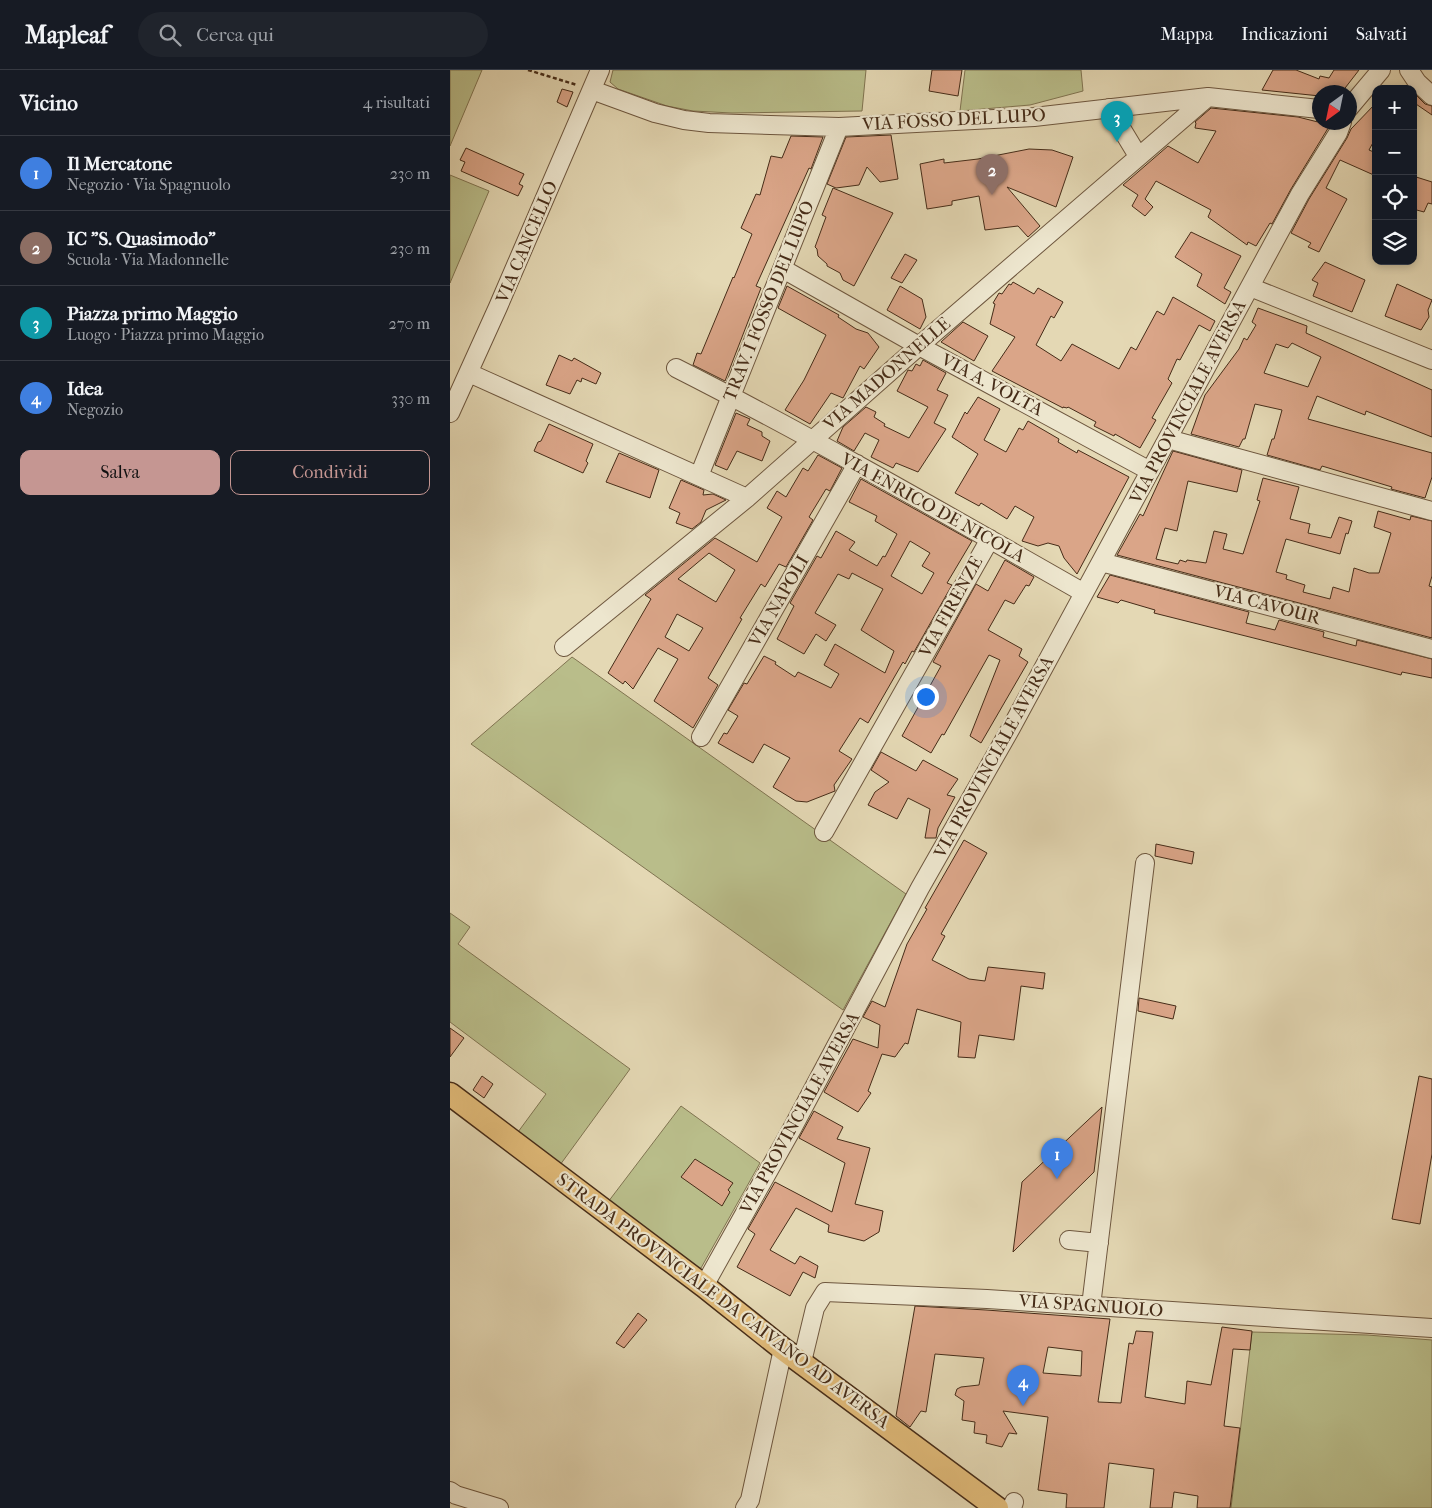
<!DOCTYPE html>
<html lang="it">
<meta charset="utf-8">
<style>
:root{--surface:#171b24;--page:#20242c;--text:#f1f3f6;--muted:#9ea1a6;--line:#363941;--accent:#c59692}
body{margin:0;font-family:"IM FELL French Canon",serif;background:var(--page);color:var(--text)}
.controls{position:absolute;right:15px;top:15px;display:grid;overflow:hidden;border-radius:10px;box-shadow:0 2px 8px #0003}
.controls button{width:45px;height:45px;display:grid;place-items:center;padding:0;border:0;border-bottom:1px solid var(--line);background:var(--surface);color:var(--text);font:25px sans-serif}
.compass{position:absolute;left:862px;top:15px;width:45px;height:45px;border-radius:50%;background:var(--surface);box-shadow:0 2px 8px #0003;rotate:213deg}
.you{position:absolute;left:475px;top:626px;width:18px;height:18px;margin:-12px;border:4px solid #fff;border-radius:50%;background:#1a73e8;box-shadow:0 0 0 8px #1a73e833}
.badge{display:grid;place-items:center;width:32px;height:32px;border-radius:50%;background:var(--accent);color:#fff;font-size:16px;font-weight:700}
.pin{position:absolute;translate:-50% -41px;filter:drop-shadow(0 1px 2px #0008)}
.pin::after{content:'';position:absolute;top:26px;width:18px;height:15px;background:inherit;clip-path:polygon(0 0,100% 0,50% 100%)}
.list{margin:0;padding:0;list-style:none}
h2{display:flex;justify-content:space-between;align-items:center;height:65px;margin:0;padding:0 20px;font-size:21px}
h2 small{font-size:16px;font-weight:400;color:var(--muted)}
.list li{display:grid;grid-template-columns:32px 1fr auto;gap:15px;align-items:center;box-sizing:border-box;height:75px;padding:0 20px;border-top:1px solid var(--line)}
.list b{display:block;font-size:19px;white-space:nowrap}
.list p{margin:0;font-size:16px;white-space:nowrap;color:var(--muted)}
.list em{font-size:16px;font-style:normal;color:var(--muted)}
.actions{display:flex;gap:10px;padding:15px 20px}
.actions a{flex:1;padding:11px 0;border:1px solid var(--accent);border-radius:10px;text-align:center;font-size:18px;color:var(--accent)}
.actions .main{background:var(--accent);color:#111}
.icon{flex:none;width:28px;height:28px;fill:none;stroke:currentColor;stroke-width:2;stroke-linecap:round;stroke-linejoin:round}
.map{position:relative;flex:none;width:982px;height:1438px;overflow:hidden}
header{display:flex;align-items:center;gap:30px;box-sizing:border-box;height:70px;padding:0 25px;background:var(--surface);border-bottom:1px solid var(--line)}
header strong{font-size:24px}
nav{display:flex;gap:28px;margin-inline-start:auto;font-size:18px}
.search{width:350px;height:45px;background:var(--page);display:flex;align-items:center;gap:12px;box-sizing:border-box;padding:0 18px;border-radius:28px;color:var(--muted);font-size:19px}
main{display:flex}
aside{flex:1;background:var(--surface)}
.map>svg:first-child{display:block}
.green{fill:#b9bd8a;stroke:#807451}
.building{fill:#daa588;stroke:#462c18;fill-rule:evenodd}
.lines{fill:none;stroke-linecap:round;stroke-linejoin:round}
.minor-casing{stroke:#6e573f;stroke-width:20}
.major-casing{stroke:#462c18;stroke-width:25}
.path{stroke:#462c18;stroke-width:2.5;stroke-dasharray:4 2.5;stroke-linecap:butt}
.minor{stroke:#ede6ce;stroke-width:18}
.major{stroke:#e2bc7a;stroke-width:22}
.labels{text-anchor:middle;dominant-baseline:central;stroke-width:4.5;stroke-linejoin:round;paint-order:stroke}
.street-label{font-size:18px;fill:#462c18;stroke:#ede6ce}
</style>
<header>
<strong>Mapleaf</strong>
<div class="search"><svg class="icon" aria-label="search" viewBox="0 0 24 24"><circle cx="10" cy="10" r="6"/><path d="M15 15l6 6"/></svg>Cerca qui</div>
<nav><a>Mappa</a><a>Indicazioni</a><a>Salvati</a></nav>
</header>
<main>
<aside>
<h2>Vicino<small>4 risultati</small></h2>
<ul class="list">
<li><span class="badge" style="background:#3f7fe0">1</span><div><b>Il Mercatone</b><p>Negozio · Via Spagnuolo</p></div><em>230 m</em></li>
<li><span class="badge" style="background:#8d6e63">2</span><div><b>IC &quot;S. Quasimodo&quot;</b><p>Scuola · Via Madonnelle</p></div><em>230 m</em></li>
<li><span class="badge" style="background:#0f9aa8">3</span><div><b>Piazza primo Maggio</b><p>Luogo · Piazza primo Maggio</p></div><em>270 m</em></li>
<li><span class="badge" style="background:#3f7fe0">4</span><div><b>Idea</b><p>Negozio</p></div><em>330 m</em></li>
</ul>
<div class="actions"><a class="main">Salva</a><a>Condividi</a></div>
</aside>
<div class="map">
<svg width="982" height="1438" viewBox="0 0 982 1438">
<rect width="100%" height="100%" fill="#e4d8b4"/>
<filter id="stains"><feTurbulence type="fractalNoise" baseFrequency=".004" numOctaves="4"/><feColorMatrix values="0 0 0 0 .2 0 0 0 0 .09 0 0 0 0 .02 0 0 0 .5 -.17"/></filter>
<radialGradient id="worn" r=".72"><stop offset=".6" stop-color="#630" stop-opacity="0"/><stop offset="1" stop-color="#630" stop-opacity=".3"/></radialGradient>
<path class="green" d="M 0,0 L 32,0 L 0,76 Z
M 163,0 L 416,0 L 412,41 L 282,43 L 243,41 L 217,36 L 168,19 L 160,12 Z
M 515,0 L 631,0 L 633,21 L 580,35 L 510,41 Z
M 0,105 L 39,121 L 0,213 Z
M 122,587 L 456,824 L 393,940 L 21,674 Z
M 0,843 L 20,857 L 8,874 L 180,999 L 110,1095 L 68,1062 L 96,1024 L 0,952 Z
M 231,1036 L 310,1093 L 251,1198 L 247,1200 L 158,1132 Z
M 802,1262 L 917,1265 L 982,1270 L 982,1438 L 781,1438 Z"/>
<path class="building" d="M 482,0 L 512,0 L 508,26 L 479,21 Z
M 823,0 L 846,0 L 869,9 L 870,6 L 879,8 L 884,0 L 909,0 L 892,22 L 870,22 L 870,26 L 812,20 Z
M 112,19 L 123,22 L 117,37 L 107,32 Z
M 967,26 L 975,34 L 982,36 L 982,45 L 963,32 Z
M 926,33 L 926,67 L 919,80 L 926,83 L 926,106 L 890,90 L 876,118 L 897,129 L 869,182 L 858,177 L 861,173 L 841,163 L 859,129 L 897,68 L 901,59 Z
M 761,38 L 848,47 L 880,55 L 841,119 L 822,154 L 820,153 L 806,176 L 798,172 L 797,175 L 758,147 L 761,140 L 706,111 L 695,129 L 703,137 L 695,146 L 682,136 L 688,125 L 673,115 L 718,76 L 748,93 L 766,61 L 745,58 L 746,53 L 745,52 Z
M 441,65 L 448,109 L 430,112 L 417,97 L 409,115 L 386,118 L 377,114 L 396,67 Z
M 341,66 L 373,67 L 361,99 L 359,98 L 306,216 L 311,218 L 275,311 L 243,295 L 247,283 L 251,284 L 283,207 L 284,208 L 302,164 L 291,158 L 306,124 L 310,125 L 321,86 L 332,88 Z
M 16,78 L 74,104 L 69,114 L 73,116 L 68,126 L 11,101 L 15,92 L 10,90 Z
M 579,79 L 602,80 L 623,87 L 606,137 L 557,117 L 590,156 L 578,167 L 568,156 L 535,160 L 529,126 L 502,131 L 502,135 L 477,139 L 470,94 L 494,89 L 494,93 L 528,89 Z
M 963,106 L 982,112 L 982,134 L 978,133 L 974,142 L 963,139 Z
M 383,118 L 443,143 L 404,216 L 393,210 L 390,203 L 377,196 L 377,194 L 368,186 L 367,179 L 365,177 L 376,147 L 372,145 Z
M 741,162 L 791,186 L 774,218 L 781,222 L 775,234 L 747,216 L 752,204 L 725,187 Z
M 455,184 L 467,190 L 452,213 L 441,208 Z
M 875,192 L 915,210 L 902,242 L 863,226 L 868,213 L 862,210 Z
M 563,212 L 584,224 L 588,218 L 613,232 L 604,248 L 601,246 L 586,275 L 611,291 L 622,274 L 669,299 L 681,277 L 686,280 L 707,241 L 714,245 L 723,227 L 765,251 L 760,261 L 749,255 L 730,290 L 727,289 L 718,309 L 722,313 L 702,348 L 706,350 L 690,378 L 665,364 L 664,366 L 644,356 L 646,352 L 618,337 L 617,338 L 613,337 L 613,338 L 542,301 L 565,267 L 540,254 L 545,234 L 543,233 L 549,223 L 552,224 L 559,214 L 561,215 Z
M 947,214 L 982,230 L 978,240 L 979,247 L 971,260 L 935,246 Z
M 337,216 L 389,245 L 388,247 L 406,259 L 418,263 L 429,277 L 414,299 L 410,296 L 393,328 L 381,323 L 360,354 L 335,340 L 354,310 L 376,265 L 328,238 Z
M 450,216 L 472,229 L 476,247 L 470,259 L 437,240 Z
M 808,238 L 857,256 L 856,263 L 982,320 L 982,367 L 916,341 L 915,345 L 867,326 L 858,349 L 982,383 L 982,407 L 975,428 L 941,419 L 942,417 L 872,396 L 870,400 L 817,385 L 822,369 L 824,369 L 832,340 L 805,334 L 795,369 L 793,369 L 789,377 L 741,364 L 755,325 L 789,279 L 794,268 L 797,270 L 806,255 L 802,252 ZM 842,273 L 871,287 L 858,317 L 814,303 L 826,274 L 838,278 Z
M 513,252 L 538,266 L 524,291 L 491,272 Z
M 109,285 L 122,291 L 124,288 L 151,303 L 146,314 L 132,308 L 131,312 L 127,310 L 120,324 L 96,315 Z
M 473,290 L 496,303 L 487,320 L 498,325 L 484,353 L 496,359 L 468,402 L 446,393 L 443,398 L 421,387 L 429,370 L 415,363 L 404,381 L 387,371 L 393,357 L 416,337 L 426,342 L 424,347 L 435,354 L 434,356 L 459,368 L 478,337 L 447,321 L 458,300 L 462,301 L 466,294 L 470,296 Z
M 528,327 L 550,339 L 534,370 L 556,382 L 569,358 L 573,360 L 578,351 L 609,369 L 608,372 L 627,383 L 628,380 L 679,407 L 627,504 L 614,488 L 609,476 L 598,473 L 588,476 L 572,471 L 584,447 L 565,436 L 557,449 L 531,433 L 529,436 L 505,423 L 528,384 L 502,367 L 515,342 L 517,344 Z
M 286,343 L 300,349 L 297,355 L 312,362 L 312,366 L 320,371 L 312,391 L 287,381 L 277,400 L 265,395 Z
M 99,354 L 143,374 L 136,391 L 138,393 L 133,403 L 84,381 L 88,372 L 91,371 Z
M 723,381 L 792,400 L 787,422 L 738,411 L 727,461 L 715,458 L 706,489 L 728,494 L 730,490 L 736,492 L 737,490 L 756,493 L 764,461 L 777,464 L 773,479 L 793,484 L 810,431 L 807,430 L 813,408 L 849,417 L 840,449 L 860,454 L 858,463 L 881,468 L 889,447 L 902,451 L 898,464 L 896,463 L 890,484 L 836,469 L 826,502 L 837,505 L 836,509 L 855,515 L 853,522 L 880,529 L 883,517 L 899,522 L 904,498 L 919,503 L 929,503 L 941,463 L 924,457 L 928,441 L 960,450 L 961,446 L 982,451 L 982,506 L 979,516 L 982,517 L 982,568 L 667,485 L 690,444 L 693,446 Z
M 169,383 L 209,400 L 200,428 L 156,412 Z
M 368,385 L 392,398 L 380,421 L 376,419 L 359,447 L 363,450 L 336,497 L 329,494 L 315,517 L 311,514 L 290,548 L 292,549 L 258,608 L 268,615 L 243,658 L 204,631 L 228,589 L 208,578 L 183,619 L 175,611 L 173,614 L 158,603 L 201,529 L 195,525 L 265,468 L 307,492 L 332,447 L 317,438 L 327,421 L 336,427 L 353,398 L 358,401 ZM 259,483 L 285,500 L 266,532 L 228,509 ZM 227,544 L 253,558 L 239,581 L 215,567 Z
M 411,409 L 522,471 L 497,513 L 502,515 L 464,582 L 462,581 L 455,594 L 453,592 L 418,653 L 410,648 L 389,681 L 402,689 L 384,715 L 385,721 L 357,732 L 346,731 L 323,717 L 340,688 L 314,674 L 303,693 L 268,673 L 274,663 L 277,664 L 288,646 L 278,640 L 294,613 L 297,614 L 314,586 L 326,592 L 325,594 L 345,607 L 348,602 L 381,618 L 389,604 L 374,595 L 385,574 L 435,603 L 444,581 L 411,560 L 433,519 L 402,503 L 399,509 L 388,504 L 365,543 L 386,555 L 376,571 L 366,564 L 354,584 L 327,569 L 344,536 L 340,533 L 367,486 L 371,488 L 386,461 L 405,472 L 399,480 L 427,496 L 433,486 L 435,487 L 447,464 L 425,451 L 427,446 L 399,432 ZM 460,471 L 480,483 L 472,496 L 484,503 L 472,524 L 441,506 Z
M 231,410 L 254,420 L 253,425 L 263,424 L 276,430 L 256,440 L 251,452 L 242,459 L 226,453 L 230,443 L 219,438 Z
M 555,490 L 584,507 L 579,516 L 576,515 L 564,534 L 555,530 L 538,560 L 572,579 L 569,586 L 578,592 L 531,673 L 520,666 L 550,590 L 539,585 L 494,665 L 492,664 L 481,683 L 452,666 L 491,596 L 483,592 L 526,514 L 538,521 Z
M 660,505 L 799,542 L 796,553 L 825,560 L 829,550 L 874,562 L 873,567 L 906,576 L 907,570 L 982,589 L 982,608 L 952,602 L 951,605 L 704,543 L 705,540 L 671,530 L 668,533 L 647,527 Z
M 431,682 L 466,701 L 473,690 L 508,709 L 497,725 L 505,727 L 488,758 L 486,768 L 475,768 L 480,739 L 458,728 L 447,749 L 418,735 L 425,722 L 439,712 L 421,700 Z
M 514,770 L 537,783 L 491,864 L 495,866 L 482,890 L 519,909 L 535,911 L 538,897 L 595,903 L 593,919 L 571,916 L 564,970 L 529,965 L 525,988 L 508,987 L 511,952 L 467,939 L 458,974 L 455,973 L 445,987 L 432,984 L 418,1021 L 421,1023 L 408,1042 L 374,1022 L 403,969 L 428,978 L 430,955 L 413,947 L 422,931 L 435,937 L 457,874 L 477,839 L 475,838 Z
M 706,774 L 744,782 L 742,794 L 705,786 Z
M 689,928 L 726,936 L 723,949 L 688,941 Z
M 0,958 L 14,968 L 0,987 Z
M 32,1006 L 43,1014 L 34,1028 L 23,1020 Z
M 969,1006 L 982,1009 L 982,1084 L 970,1154 L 942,1149 Z
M 652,1037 L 644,1102 L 563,1182 L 572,1112 Z
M 364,1041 L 393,1057 L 387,1069 L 420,1078 L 405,1134 L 433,1141 L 429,1162 L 414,1171 L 378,1162 L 379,1155 L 346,1138 L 320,1180 L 345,1194 L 350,1186 L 368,1196 L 365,1208 L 353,1202 L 340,1226 L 287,1197 L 305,1164 L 298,1159 L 325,1112 L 382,1142 L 395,1093 L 349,1068 Z
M 245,1089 L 283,1113 L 278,1120 L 280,1122 L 272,1136 L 231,1107 Z
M 465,1236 L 536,1240 L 660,1249 L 648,1332 L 671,1333 L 679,1273 L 683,1274 L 686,1261 L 703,1262 L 695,1327 L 735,1334 L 737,1311 L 761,1315 L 772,1257 L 802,1261 L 800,1280 L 783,1279 L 774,1356 L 790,1358 L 780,1438 L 747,1438 L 748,1426 L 724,1422 L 722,1438 L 700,1438 L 704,1399 L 659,1393 L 654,1438 L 616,1438 L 617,1424 L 588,1420 L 598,1347 L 553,1341 L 567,1364 L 559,1363 L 552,1377 L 536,1373 L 537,1365 L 524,1363 L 525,1352 L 512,1350 L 514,1331 L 505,1325 L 507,1319 L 511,1317 L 529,1315 L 534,1288 L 485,1284 L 476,1342 L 471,1341 L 460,1357 L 446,1346 ZM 598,1277 L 632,1281 L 631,1306 L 593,1303 Z
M 188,1243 L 197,1250 L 174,1278 L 166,1273 Z"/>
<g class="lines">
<g class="minor-casing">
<path id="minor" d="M 959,0 L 967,12 L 982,26
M 142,20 L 205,43 L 234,50 L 259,53 L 389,57 L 584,47 L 758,27 L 869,39
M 659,38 L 688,86
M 899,38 L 931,0
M 333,199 L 469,276 L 700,401
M 800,217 L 982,290
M 226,298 C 364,368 499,446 634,523
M 19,303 L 297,428
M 0,343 L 48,237 L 150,0
M 718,369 L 982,441
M 249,406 L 389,57
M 651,492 L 982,579
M 114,577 L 297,428 L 469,276 L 758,27
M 251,667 L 407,394
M 374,762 L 540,469
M 619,1170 L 649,1173
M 254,1216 L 343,1057 L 470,818 L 561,658 L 850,124 L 888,63 L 892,52
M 641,1236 L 695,793
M 352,1292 L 365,1238 L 375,1222 L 537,1229 L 982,1258
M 0,1421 L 6,1425 L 49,1438
M 295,1438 L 300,1430 L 333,1279
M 562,1438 L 564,1432"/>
</g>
<g class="major-casing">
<path id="major" d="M 0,1024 L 254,1216 L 333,1279 L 547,1438"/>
</g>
<path class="path" d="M 78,0 L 127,15"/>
<use href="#minor" class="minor"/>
<use href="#major" class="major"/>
</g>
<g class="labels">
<g class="street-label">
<text transform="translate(504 50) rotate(-3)">VIA FOSSO DEL LUPO</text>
<text transform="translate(77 172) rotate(-67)">VIA CANCELLO</text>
<text transform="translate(319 231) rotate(-68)">TRAV. I FOSSO DEL LUPO</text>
<text transform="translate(437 304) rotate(-41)">VIA MADONNELLE</text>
<text transform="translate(542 315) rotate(28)">VIA A. VOLTA</text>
<text transform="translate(738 332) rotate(-62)">VIA PROVINCIALE AVERSA</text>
<text transform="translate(483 438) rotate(29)">VIA ENRICO DE NICOLA</text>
<text transform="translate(329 531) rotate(-60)">VIA NAPOLI</text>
<text transform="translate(817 535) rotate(15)">VIA CAVOUR</text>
<text transform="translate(501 537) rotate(-61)">VIA FIRENZE</text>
<text transform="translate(544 687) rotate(-61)">VIA PROVINCIALE AVERSA</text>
<text transform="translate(350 1043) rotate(-61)">VIA PROVINCIALE AVERSA</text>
<text transform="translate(273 1231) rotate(37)">STRADA PROVINCIALE DA CAIVANO AD AVERSA</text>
<text transform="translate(641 1236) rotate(4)">VIA SPAGNUOLO</text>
</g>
</g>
<rect width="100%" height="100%" filter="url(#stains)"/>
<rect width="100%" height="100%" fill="url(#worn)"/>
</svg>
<div class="controls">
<button>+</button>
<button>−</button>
<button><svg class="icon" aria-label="locate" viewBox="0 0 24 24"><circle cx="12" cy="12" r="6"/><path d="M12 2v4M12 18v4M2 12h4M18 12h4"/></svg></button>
<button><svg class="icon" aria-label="layers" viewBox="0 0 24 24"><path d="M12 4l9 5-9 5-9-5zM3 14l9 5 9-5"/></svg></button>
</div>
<svg class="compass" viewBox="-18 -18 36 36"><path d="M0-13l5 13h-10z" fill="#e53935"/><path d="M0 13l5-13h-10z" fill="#9ea1a6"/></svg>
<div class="you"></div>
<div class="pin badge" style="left:607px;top:1109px;background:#3f7fe0">1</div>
<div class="pin badge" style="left:542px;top:125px;background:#8d6e63">2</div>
<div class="pin badge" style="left:667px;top:72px;background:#0f9aa8">3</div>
<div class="pin badge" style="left:573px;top:1336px;background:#3f7fe0">4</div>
</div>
</main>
